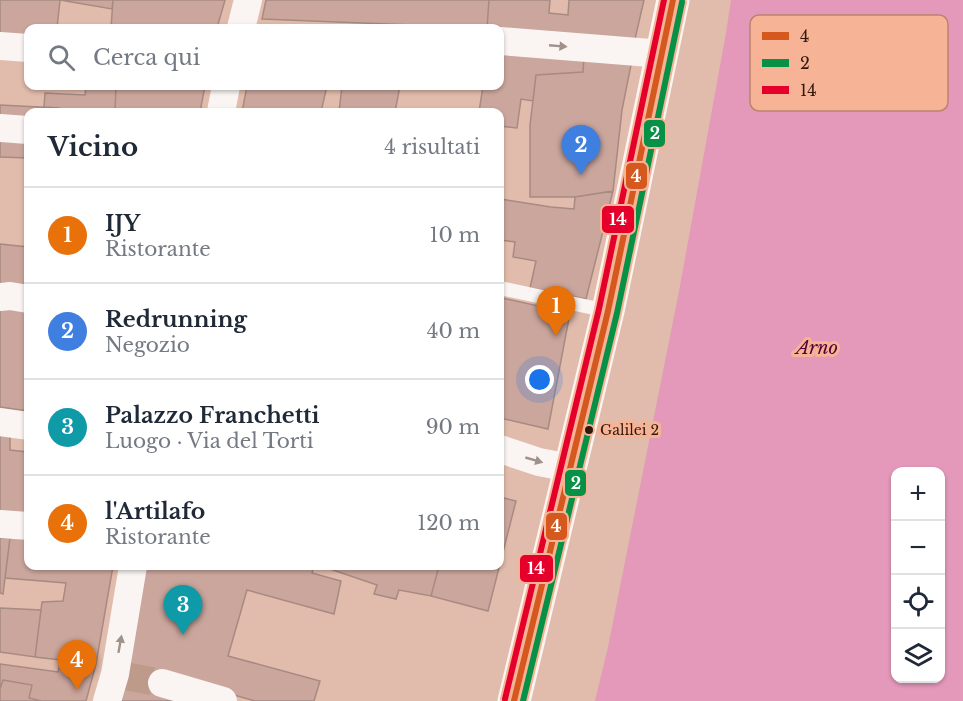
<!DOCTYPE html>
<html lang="it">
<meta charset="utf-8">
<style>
:root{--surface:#fff;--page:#f2f2f3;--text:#1f2937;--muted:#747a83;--line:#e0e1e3;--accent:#2563eb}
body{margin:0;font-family:"Libre Baskerville",serif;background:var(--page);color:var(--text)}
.controls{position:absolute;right:18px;bottom:18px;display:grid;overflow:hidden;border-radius:12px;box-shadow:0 2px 4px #0004}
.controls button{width:54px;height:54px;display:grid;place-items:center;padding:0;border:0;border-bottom:2px solid var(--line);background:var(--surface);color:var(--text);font:30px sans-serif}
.you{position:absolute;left:540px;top:380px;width:21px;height:21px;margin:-15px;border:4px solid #fff;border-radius:50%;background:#1a73e8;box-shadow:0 0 0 9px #1a73e833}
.badge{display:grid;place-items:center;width:39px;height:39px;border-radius:50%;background:var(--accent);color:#fff;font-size:20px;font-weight:700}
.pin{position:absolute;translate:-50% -50px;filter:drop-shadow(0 2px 3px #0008)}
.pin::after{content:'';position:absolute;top:32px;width:21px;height:18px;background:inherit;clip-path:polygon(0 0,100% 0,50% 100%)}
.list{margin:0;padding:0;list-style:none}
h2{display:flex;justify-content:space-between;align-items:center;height:78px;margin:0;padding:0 24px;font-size:26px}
h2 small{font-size:20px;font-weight:400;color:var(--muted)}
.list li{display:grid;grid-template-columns:39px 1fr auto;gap:18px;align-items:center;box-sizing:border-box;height:96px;padding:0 24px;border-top:2px solid var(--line)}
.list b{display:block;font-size:22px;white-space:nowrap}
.list p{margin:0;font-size:20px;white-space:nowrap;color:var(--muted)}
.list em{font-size:20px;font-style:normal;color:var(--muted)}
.icon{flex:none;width:33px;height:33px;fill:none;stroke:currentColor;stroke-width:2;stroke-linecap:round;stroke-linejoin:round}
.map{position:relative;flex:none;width:963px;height:701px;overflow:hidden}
.search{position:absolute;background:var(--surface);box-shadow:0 2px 4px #0004;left:24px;top:24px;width:480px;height:66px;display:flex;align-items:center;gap:15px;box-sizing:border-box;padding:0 21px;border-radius:12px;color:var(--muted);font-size:22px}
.panel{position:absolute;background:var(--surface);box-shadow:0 2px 4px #0004;left:24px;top:108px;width:480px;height:462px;border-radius:12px}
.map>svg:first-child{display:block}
.water{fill:#e499ba;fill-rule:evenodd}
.building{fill:#cba69d;stroke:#a78a82;stroke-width:1.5}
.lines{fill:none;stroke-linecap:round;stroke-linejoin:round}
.street-tunnel{stroke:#be9a8b;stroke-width:28;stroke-dasharray:28 14;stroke-linecap:butt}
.lane{stroke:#faf5f2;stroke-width:14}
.street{stroke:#faf5f2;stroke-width:28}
.secondary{stroke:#faf5f2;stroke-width:33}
.bus-1-casing{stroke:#f7b395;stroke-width:10}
.bus-2-casing{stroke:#f7b395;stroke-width:10}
.bus-3-casing{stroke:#f7b395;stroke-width:10}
.bus-1{stroke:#d5591f;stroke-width:6}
.bus-2{stroke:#079147;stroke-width:6}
.bus-3{stroke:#e4002b;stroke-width:6}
.oneway{fill:#a0928b}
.bus-dot{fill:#31180d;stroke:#f7b395;stroke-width:2}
.labels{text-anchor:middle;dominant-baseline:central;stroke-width:6;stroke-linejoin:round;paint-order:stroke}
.bus-label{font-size:14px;fill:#31180d;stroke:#f7b395;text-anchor:start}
.water-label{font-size:18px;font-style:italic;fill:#53003a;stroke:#f7b395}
.key{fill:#f7b395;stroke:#bc846c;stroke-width:1.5}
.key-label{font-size:16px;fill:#31180d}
.line-badge{stroke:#f7b395;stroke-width:2}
.badge-label{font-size:16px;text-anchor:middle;font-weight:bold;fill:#fff}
</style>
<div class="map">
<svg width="963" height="701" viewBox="0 0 963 701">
<rect width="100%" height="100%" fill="#e1bbab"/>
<path class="water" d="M 731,0 L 963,0 L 963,701 L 595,701 L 608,647 L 680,286 L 726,33 ZM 896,472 L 940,472 L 940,678 L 896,678 Z"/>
<path class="building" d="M 0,0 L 113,0 L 112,9 L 60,0 L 57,28 L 28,28 L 28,36 L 0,36 Z
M 113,0 L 225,0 L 217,28 L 111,28 Z
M 266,0 L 489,0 L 487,28 L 262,19 Z
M 489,0 L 550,0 L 549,13 L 568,15 L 569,0 L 644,0 L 635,39 L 487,28 Z
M 500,54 L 584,55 L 583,72 L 536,75 L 533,101 L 521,99 L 517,128 L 500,126 L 500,112 L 479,112 L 483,86 L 500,86 Z
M 584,55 L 632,60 L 622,110 L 613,191 L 575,197 L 530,197 L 530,125 L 536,75 L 583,72 Z
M 86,86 L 116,86 L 115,112 L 59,112 L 59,108 L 44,107 L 45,93 L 85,95 Z
M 116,86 L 205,86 L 200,112 L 115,112 Z
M 247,86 L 327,86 L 321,112 L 242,112 Z
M 342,86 L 400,86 L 395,112 L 339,112 Z
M 0,105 L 59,108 L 59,112 L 28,112 L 28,119 L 0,118 Z
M 411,109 L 453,112 L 411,112 Z
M 0,140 L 28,141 L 28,158 L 0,157 Z
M 613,191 L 586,299 L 530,288 L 536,261 L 513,257 L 515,242 L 500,240 L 500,199 L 551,207 L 574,209 L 575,197 Z
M 0,244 L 28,247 L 28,287 L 0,283 Z
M 502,298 L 570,313 L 548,429 L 500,418 L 500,309 Z
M 0,307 L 28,310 L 28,411 L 0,407 Z
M 0,430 L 10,432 L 10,450 L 28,452 L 28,513 L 0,512 Z
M 500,497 L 516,501 L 488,611 L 431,596 L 439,566 L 500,566 Z
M 0,538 L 10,538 L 3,594 L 0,593 Z
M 10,538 L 28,539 L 28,566 L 113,566 L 96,664 L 35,657 L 42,602 L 63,601 L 66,583 L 5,578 Z
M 146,566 L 314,566 L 312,573 L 341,581 L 334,614 L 247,590 L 228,656 L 320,681 L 314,701 L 255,701 L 164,675 L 160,689 L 124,683 Z
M 331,566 L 439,566 L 431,596 L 399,590 L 396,599 L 374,594 L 377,585 L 330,569 Z
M 0,608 L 41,610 L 35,657 L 0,652 Z
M 61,660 L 96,664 L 86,701 L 41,701 L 29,698 L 32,685 L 3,680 L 0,689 L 0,664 L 58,672 Z
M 3,680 L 32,685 L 29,698 L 41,701 L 0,701 L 0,689 Z
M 124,683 L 160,689 L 204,701 L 119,701 Z"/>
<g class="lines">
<path class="street-tunnel" d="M 125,676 L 162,683"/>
<path class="lane" d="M 500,288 L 608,311"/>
<path class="street" d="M 241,28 L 248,0
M 500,41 L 663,54
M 0,46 L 28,48
M 221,112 L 226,86
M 0,128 L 28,130
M 0,297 L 10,296 L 28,299
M 0,422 L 28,426
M 500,449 L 539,462 L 570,468
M 0,524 L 28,526
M 162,683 L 223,701
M 107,701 L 115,674 L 133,566"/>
<path class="secondary" d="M 514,701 L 608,311 L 673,0"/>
<g class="bus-1-casing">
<path id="bus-1" d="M 514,701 L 608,311 L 673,0"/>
</g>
<g class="bus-2-casing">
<path id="bus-2" d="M 523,701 L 617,313 L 682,2"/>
</g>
<g class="bus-3-casing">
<path id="bus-3" d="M 505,699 L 599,309 L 664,0"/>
</g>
<use href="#bus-1" class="bus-1"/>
<use href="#bus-2" class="bus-2"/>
<use href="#bus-3" class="bus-3"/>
</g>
<defs><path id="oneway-solid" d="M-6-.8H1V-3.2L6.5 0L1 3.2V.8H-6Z" transform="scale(1.5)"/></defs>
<g class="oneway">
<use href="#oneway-solid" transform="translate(558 46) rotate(5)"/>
<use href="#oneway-solid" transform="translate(534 460) rotate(16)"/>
<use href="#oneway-solid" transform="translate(120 644) rotate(-80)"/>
</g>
<circle class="bus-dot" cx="589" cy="430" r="5"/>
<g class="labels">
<g class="bus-label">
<text x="600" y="430">Galilei 2</text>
</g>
<g class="water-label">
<text x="817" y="348">Arno</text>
</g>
</g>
<rect x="750" y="15" width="198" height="96" rx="9" class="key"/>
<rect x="762" y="32" width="27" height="8" fill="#d5591f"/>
<rect x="762" y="59" width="27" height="8" fill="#079147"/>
<rect x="762" y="86" width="27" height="8" fill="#e4002b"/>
<g class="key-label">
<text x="800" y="42">4</text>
<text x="800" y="69">2</text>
<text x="800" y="96">14</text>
</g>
<g class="line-badge">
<rect x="643" y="119" width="23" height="29" rx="6" fill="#079147"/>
<rect x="625" y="162" width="23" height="28" rx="6" fill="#d5591f"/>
<rect x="601" y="205" width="34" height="29" rx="6" fill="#e4002b"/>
<rect x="564" y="469" width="23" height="28" rx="6" fill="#079147"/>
<rect x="545" y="512" width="23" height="29" rx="6" fill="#d5591f"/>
<rect x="519" y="554" width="35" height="29" rx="6" fill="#e4002b"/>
</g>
<g class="badge-label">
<text x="655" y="139">2</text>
<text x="636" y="182">4</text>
<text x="618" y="225">14</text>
<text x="576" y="489">2</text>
<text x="556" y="532">4</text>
<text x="536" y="574">14</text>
</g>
</svg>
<div class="controls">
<button>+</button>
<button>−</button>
<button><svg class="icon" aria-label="locate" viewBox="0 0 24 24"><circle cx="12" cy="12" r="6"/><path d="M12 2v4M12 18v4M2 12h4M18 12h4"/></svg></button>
<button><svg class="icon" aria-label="layers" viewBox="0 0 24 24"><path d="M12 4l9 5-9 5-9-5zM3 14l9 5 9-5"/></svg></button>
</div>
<div class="you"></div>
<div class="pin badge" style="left:556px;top:336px;background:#e8710a">1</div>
<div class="pin badge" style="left:581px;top:175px;background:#3f7fe0">2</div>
<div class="pin badge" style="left:183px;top:635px;background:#0f9aa8">3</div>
<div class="pin badge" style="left:77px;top:690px;background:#e8710a">4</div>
<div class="search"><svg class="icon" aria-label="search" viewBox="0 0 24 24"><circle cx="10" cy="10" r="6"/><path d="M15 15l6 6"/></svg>Cerca qui</div>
<section class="panel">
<h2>Vicino<small>4 risultati</small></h2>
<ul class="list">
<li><span class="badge" style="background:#e8710a">1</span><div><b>IJY</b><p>Ristorante</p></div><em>10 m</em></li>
<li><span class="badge" style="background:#3f7fe0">2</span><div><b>Redrunning</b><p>Negozio</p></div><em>40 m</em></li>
<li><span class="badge" style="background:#0f9aa8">3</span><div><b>Palazzo Franchetti</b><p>Luogo · Via del Torti</p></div><em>90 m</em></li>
<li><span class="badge" style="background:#e8710a">4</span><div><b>l'Artilafo</b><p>Ristorante</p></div><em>120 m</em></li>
</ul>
</section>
</div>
